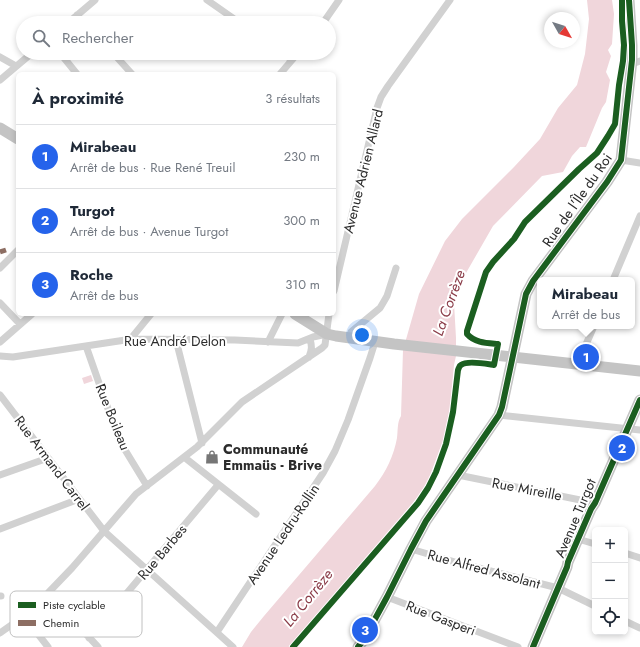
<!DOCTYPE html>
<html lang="fr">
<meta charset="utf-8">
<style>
:root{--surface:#fff;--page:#f2f2f3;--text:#1f2937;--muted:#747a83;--line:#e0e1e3;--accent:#2563eb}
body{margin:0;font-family:Jost,sans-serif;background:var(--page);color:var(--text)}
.controls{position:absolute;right:12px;bottom:12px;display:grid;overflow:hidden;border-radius:6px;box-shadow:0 2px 6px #0003}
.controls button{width:36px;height:36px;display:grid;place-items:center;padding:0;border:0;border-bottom:1px solid var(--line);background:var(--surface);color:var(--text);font:20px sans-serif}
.compass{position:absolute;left:544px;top:12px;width:36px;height:36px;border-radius:50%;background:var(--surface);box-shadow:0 2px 6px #0003;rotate:129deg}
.you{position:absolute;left:362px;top:335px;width:14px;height:14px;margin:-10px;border:3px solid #fff;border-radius:50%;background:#1a73e8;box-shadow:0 0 0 6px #1a73e833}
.badge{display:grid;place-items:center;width:26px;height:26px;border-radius:50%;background:var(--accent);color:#fff;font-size:13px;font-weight:700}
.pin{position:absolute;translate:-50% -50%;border:2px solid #fff;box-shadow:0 1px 4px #0006}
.popup{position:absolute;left:537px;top:277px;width:98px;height:52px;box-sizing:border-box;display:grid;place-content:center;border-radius:6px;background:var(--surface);filter:drop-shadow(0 1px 3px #0005);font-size:13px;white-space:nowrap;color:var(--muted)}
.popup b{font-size:15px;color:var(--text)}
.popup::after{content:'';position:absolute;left:50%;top:100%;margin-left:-8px;border:8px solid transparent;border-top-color:var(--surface)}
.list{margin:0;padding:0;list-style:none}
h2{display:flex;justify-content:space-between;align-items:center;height:52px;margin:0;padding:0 16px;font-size:17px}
h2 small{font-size:13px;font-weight:400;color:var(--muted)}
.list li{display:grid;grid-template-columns:26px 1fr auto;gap:12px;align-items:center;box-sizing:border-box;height:64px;padding:0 16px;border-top:1px solid var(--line)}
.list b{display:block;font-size:15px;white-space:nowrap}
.list p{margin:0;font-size:13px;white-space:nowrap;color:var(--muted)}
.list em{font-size:13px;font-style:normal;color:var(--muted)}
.icon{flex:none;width:22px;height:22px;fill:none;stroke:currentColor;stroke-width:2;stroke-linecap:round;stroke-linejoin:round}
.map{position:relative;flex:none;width:640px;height:647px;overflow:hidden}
.search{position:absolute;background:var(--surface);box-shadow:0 2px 6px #0003;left:16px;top:16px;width:320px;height:44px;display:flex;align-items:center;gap:10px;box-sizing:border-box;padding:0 14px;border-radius:22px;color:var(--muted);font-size:15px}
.panel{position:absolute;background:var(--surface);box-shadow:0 2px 6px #0003;left:16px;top:72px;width:320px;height:244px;border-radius:6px}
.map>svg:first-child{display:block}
.water{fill:#f0d6db}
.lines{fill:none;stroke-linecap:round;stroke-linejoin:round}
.street{stroke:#d1d1d1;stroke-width:7}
.primary{stroke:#c4c4c4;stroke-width:11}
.quiet{stroke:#8d6e63;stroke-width:5;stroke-dasharray:10 5;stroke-linecap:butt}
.cycleway-casing{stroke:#fff;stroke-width:8}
.cycleway{stroke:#1b5e20;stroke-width:6}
.labels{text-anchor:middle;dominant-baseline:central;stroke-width:4;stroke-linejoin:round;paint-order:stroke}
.street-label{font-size:14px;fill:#2c2c2c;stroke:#fff}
.poi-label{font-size:14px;font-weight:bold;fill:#2c2c2c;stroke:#fff;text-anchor:start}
.water-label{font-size:15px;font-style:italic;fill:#8b3d49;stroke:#fff}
.key{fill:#fff;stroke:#c0c0c0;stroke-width:1}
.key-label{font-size:11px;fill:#2c2c2c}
</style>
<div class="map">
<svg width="640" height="647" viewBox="0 0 640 647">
<rect width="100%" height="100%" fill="#fff"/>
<path class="water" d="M 587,0 L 612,0 L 614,14 L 612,44 L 608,50 L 611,56 L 606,72 L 610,80 L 606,102 L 602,108 L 586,147 L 580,147 L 572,156 L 563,172 L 542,176 L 493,226 L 466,273 L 454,303 L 456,338 L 456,356 L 454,365 L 450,408 L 444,438 L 428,481 L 419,495 L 407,510 L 329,602 L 292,647 L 242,647 L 251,632 L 264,616 L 375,486 C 386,472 394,455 397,438 C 398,431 397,422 401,416 L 403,350 L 419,294 L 445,241 L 462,219 L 514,167 L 540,139 L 558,108 L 577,85 L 585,54 L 589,19 Z
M 91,375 L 93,381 L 84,384 L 82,378 Z"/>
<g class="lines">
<path class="street" d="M 207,0 L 240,23
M 77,15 L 84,23
M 68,23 L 95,0
M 323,23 L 339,0
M 60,53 L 77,74
M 113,53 L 132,74
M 282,53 L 292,60
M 0,57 L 16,66
M 632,64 L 640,61
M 280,74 L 298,53
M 0,80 L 32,53
M 621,160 L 640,163
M 0,268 L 18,250
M 613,280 L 640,216
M 334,291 L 377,108 L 381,97 L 388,86 L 450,0
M 0,303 L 20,324
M 350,338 L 351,332 L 380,308 L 383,303 L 387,296 L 396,268
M 132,339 L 133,336 L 151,314
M 176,340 L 202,443
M 0,342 L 32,314
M 268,342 L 282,314
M 86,346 L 119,440 L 147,486
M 0,356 L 13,357 L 132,339 L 235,340 L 298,343 L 313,337 L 327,334
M 309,357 C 312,350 312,346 310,339
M 576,364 L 584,349 L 594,326
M 0,395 L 104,531 L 233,647
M 499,415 L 640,430
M 184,457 L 256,514
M 0,475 L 48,458
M 458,475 L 595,503
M 0,529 L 79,499
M 578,539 L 595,544
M 411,549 L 455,562 L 558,588 L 595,606
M 625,553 L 640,558
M 48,593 L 98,647
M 0,596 L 1,596
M 387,597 L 518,647
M 24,616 L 48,647
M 625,621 L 640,628
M 217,632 L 323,473 L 335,451 L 348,420 L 370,358 L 375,342
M 0,633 L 24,616 L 48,593 L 72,568 L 136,494 L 197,447 L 242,402 L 322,348 L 325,345 L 329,314
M 89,638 L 218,485"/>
<path class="primary" d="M 0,128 L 18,139
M 295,314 L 327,334 L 336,336 L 394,344 L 640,371
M 358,647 L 363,641 L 387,597 L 411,549 L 426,521 L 499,415 L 502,407 L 526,294 L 533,281 L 607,182 L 621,160 L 632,60 L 632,45 L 629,0
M 533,647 L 558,588 L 567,567 L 568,562 L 591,509 L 595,503 L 640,400"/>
<path class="quiet" d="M 0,252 L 6,250"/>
<g class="cycleway-casing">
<path id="cycleway" d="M 293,647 L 418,503 L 428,488 L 436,472 L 446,444 L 453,412 L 458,370 C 459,368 459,366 461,365 C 467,360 487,364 494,365 L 498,344 C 487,343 475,343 467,334 L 467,331 L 486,272 L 493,262 L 514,239 L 525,222 L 579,169 L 597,153 L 608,136 L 615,124 L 619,85 L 623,61 L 624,45 L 622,21 L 622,0
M 358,647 L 363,641 L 387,597 L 411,549 L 426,521 L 499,415 L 502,407 L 526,294 L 533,281 L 607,182 L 621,160 L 632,60 L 632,45 L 629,0
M 533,647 L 558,588 L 567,567 L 568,562 L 591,509 L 595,503 L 640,400"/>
</g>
<use href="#cycleway" class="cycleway"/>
</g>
<defs>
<g id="shop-bare" transform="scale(1.08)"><path d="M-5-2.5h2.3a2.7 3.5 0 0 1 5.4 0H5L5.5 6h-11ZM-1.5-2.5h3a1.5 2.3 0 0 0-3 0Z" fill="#767676" stroke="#fff" stroke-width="2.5" paint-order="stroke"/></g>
</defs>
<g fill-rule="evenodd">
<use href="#shop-bare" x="212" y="457"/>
</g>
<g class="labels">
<g class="street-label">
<text transform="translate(363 171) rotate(-76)">Avenue Adrien Allard</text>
<text transform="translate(577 200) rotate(-55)">Rue de l'Île du Roi</text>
<text x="175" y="341">Rue André Delon</text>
<text transform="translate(113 417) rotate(68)">Rue Boileau</text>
<text transform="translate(52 463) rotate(53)">Rue Armand Carrel</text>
<text transform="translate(527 489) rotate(11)">Rue Mireille</text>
<text transform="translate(575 518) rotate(-67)">Avenue Turgot</text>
<text transform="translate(283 534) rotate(-56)">Avenue Ledru-Rollin</text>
<text transform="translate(162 552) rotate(-50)">Rue Barbes</text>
<text transform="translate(484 569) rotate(15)">Rue Alfred Assolant</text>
<text transform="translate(441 618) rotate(21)">Rue Gasperi</text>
</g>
<g class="poi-label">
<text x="223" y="449">Communauté<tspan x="223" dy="16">Emmaüs - Brive</tspan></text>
</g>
<g class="water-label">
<text transform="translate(449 303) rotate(-70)">La Corrèze</text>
<text transform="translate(308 598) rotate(-51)">La Corrèze</text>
</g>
</g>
<rect x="10" y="591" width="132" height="46" rx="6" class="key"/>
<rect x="18" y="602" width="18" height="6" fill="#1b5e20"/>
<rect x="18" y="620" width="18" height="6" fill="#8d6e63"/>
<g class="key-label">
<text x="43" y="609">Piste cyclable</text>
<text x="43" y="627">Chemin</text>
</g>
</svg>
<div class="controls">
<button>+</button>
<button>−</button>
<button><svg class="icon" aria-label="locate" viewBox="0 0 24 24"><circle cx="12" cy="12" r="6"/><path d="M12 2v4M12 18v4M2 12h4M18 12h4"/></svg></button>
</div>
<svg class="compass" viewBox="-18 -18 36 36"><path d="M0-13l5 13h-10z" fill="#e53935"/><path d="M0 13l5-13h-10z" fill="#747a83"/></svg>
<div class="you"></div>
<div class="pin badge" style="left:586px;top:357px">1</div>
<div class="popup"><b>Mirabeau</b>Arrêt de bus</div>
<div class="pin badge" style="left:622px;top:448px">2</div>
<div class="pin badge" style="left:365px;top:630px">3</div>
<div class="search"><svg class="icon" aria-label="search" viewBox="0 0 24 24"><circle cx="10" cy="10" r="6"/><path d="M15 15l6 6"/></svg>Rechercher</div>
<section class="panel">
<h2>À proximité<small>3 résultats</small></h2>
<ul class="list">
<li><span class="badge">1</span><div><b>Mirabeau</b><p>Arrêt de bus · Rue René Treuil</p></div><em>230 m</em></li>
<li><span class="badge">2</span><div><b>Turgot</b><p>Arrêt de bus · Avenue Turgot</p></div><em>300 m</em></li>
<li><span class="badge">3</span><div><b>Roche</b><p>Arrêt de bus</p></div><em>310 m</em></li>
</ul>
</section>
</div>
